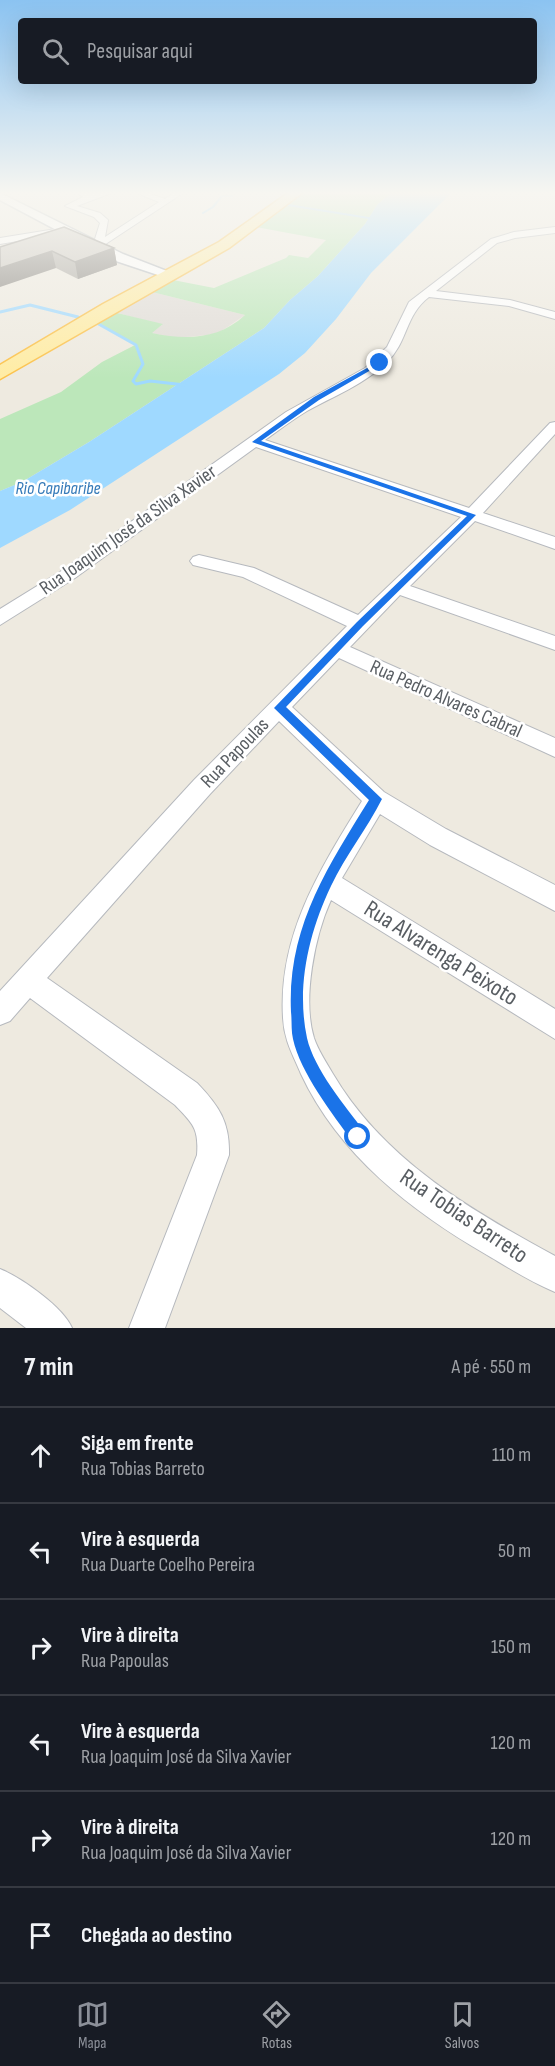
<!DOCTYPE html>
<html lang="pt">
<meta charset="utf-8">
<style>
:root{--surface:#171b24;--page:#20242c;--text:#f1f3f6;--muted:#9ea1a6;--line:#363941;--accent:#8c9099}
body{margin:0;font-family:"Sofia Sans Condensed",sans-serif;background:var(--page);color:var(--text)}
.stop{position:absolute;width:18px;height:18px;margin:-14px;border:4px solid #1a73e8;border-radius:50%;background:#fff}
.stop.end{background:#1a73e8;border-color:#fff;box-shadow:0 2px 6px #0008}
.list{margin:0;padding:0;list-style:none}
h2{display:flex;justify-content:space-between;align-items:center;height:78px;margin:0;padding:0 24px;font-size:26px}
h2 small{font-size:20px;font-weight:400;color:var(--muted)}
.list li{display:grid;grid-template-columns:39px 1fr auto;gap:18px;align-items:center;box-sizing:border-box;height:96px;padding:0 24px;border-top:2px solid var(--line)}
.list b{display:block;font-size:22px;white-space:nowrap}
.list p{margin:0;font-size:20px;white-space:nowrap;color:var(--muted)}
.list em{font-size:20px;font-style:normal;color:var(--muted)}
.icon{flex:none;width:33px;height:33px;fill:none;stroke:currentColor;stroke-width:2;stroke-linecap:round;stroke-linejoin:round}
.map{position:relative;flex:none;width:555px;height:1328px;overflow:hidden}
.search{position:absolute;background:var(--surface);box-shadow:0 6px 24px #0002;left:18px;right:18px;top:18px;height:66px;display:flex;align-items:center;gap:15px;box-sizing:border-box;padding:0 21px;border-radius:6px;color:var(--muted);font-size:22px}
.sheet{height:654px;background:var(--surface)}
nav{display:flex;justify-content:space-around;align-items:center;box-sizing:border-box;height:84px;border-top:2px solid var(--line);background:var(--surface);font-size:16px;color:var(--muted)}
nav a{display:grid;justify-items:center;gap:3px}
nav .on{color:var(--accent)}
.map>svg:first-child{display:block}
.industrial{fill:#e1ddd8}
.green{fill:#bce7ba}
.water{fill:#9fd9ff}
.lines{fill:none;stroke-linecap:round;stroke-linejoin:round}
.stream-far1{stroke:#9fd9ff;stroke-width:2}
.stream{stroke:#9fd9ff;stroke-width:3}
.street-casing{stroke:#b6b9be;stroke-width:2}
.secondary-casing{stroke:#b6bbc1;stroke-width:3}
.primary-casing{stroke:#fcc24b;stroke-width:3}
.street{fill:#fff;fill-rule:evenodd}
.secondary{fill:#fff;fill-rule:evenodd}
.primary{fill:#ffeca4;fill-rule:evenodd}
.wall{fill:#aca9a3}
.shaded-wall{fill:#8c8984}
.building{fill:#c8c4bd;stroke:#8c8984;stroke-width:1.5}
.route{fill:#1a73e8}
.labels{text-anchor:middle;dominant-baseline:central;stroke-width:5;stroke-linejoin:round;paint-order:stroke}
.far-water-label{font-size:18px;font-style:italic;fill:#357ab8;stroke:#fff}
.street-label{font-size:20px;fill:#595e63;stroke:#fff}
.near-street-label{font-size:24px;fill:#595e63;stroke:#fff}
</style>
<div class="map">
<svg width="555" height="1328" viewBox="0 0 555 1328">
<rect width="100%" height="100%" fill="#eeeae0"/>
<path class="industrial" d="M 152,292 L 245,315 L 217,334 L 176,338 L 151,333 L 162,325 L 118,313 Z"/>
<path class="green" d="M 305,193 L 391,193 L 377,205 L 365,224 L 318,276 L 290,300 L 264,328 L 89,442 L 22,482 L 0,491 L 0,419 L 61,392 L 102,362 L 135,345 L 95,322 L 113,312 L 163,324 L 152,333 C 186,340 218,340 245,315 L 152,292 L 173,280 L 214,288 L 286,258 L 289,255 L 308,258 L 326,240 L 256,227 Z"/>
<path class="water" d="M 391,193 L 451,193 L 371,273 L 336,319 L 305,353 L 279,374 L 70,510 L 0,548 L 0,491 L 22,482 L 89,442 L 264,328 L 290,300 L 318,276 L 365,224 L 377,205 Z"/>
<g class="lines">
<path class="stream-far1" d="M 288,205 L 375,219
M 203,213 L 213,207 L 222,196 L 232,196"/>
<path class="stream" d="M 0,312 L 30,305 L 78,317
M 95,322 L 136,345 L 143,364 L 133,381 L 136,384 L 150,381 L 185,385"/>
<g class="street-casing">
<path id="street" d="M 78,193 L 111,193 L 77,206 L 100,213 L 108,220 L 105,237 L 159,202 L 137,193 L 148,193 L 165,199 L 174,193 L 183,193 L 98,249 L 93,246 L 98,242 L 95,239 L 100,223 L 94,217 L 65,206 L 83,197 Z
M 555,227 L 555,233 L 515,238 L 497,243 L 436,291 L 510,300 L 555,312 L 555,319 L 509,306 L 429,297 C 405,315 408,342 387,362 C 365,384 334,396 307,411 C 292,420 279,430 265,440 L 469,508 L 550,423 L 555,422 L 555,434 L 483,513 L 555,537 L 555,549 L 475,521 L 410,586 L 555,636 L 555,650 L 400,595 L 350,647 L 555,738 L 555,757 L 339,658 L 292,707 L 384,792 L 446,829 L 555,885 L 555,911 L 430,845 L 380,814 L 342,878 L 555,1009 L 555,1039 L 331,900 C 315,935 302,999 314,1038 C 318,1050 326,1062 333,1074 C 383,1159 470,1210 555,1256 L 555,1292 C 531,1282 509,1268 487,1255 C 411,1211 339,1155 301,1074 C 293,1055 284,1040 283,1018 C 278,935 320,869 362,801 L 279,721 L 210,794 L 47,978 L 197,1083 C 219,1106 230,1122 229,1155 L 165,1328 L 129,1328 L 197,1155 C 199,1128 193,1124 175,1105 L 30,998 L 10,1021 L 0,1025 L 0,991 L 194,780 L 347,626 L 243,577 L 193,565 L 190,561 L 193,557 L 199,555 L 254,568 L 358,615 L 461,517 L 256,447 L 75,578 L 0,625 L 0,609 L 63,570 L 286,412 L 365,368 L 387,347 L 409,302 L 491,239 L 514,232 Z
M 62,228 L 67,231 L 65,233 L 0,244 L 0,238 Z
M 0,1269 C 22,1278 63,1307 72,1328 L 26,1328 L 0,1308 Z"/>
</g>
<g class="secondary-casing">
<path id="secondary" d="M 0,193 L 123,254 L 177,275 L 170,279 L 113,260 L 0,200 Z"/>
</g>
<g class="primary-casing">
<path id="primary" d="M 288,193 L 302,193 L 229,248 L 0,379 L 0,365 L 103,304 L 219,242 Z"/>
</g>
<use href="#street" class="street"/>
<use href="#secondary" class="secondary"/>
<use href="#primary" class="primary"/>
</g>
<path class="wall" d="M 0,247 L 114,248 L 117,265 L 78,279 L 56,268 Z"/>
<path class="shaded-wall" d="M 114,248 L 117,265 L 78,279 L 75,262 Z
M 52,251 L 56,268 L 0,287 L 0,268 Z"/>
<path class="building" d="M 64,227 L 114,248 L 75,262 L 52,251 L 0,268 L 0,247 Z"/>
<linearGradient id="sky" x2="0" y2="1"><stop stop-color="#8bc3f1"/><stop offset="0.51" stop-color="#f7f6f1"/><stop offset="1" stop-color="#f7f6f1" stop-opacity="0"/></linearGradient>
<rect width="555" height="378" fill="url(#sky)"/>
<path class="route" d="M 378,362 L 383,363 L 319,400 L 261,441 L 476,515 L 363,626 L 286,707 L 382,799 C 367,829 345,856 331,886 C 309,932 296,987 307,1038 C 314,1069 345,1106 364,1131 L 366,1137 L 364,1142 L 358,1144 L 353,1142 C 333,1115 300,1072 293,1039 C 291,1031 292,1020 291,1012 C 287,928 327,868 369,800 L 274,708 L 357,622 L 467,516 L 252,442 L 314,397 Z"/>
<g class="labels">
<g class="far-water-label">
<text x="58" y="488">Rio Capibaribe</text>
</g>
<g class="street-label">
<text transform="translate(128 530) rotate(-35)">Rua Joaquim José da Silva Xavier</text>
<text transform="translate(446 699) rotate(24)">Rua Pedro Alvares Cabral</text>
<text transform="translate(235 753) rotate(-46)">Rua Papoulas</text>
</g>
<g class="near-street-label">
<text transform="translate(441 953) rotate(32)">Rua Alvarenga Peixoto</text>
<text transform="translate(464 1216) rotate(34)">Rua Tobias Barreto</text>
</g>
</g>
</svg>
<div class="stop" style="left:358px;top:1137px"></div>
<div class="stop end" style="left:380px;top:363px"></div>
<div class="search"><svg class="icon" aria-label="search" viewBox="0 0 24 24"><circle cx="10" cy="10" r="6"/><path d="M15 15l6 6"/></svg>Pesquisar aqui</div>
</div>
<section class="sheet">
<h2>7 min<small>A pé · 550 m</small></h2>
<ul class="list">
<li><svg class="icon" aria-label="ahead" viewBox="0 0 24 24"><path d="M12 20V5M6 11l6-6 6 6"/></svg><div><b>Siga em frente</b><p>Rua Tobias Barreto</p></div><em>110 m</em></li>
<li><svg class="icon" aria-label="left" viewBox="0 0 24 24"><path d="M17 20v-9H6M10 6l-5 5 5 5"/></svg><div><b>Vire à esquerda</b><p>Rua Duarte Coelho Pereira</p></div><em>50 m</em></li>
<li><svg class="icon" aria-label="right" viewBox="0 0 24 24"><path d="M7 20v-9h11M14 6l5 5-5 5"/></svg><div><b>Vire à direita</b><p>Rua Papoulas</p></div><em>150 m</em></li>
<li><svg class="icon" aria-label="left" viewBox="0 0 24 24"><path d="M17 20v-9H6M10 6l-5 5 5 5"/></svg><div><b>Vire à esquerda</b><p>Rua Joaquim José da Silva Xavier</p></div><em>120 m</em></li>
<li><svg class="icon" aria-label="right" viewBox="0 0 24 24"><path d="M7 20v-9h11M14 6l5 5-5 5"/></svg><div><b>Vire à direita</b><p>Rua Joaquim José da Silva Xavier</p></div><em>120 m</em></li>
<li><svg class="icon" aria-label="arrive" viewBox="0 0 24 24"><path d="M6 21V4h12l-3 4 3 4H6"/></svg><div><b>Chegada ao destino</b></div></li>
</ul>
</section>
<nav>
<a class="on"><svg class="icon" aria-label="map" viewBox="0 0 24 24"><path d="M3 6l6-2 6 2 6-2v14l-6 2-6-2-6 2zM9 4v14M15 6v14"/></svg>Mapa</a>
<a><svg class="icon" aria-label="directions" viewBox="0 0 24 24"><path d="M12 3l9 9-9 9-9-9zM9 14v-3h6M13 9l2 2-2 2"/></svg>Rotas</a>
<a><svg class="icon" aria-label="saved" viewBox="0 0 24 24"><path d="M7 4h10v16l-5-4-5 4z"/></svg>Salvos</a>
</nav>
